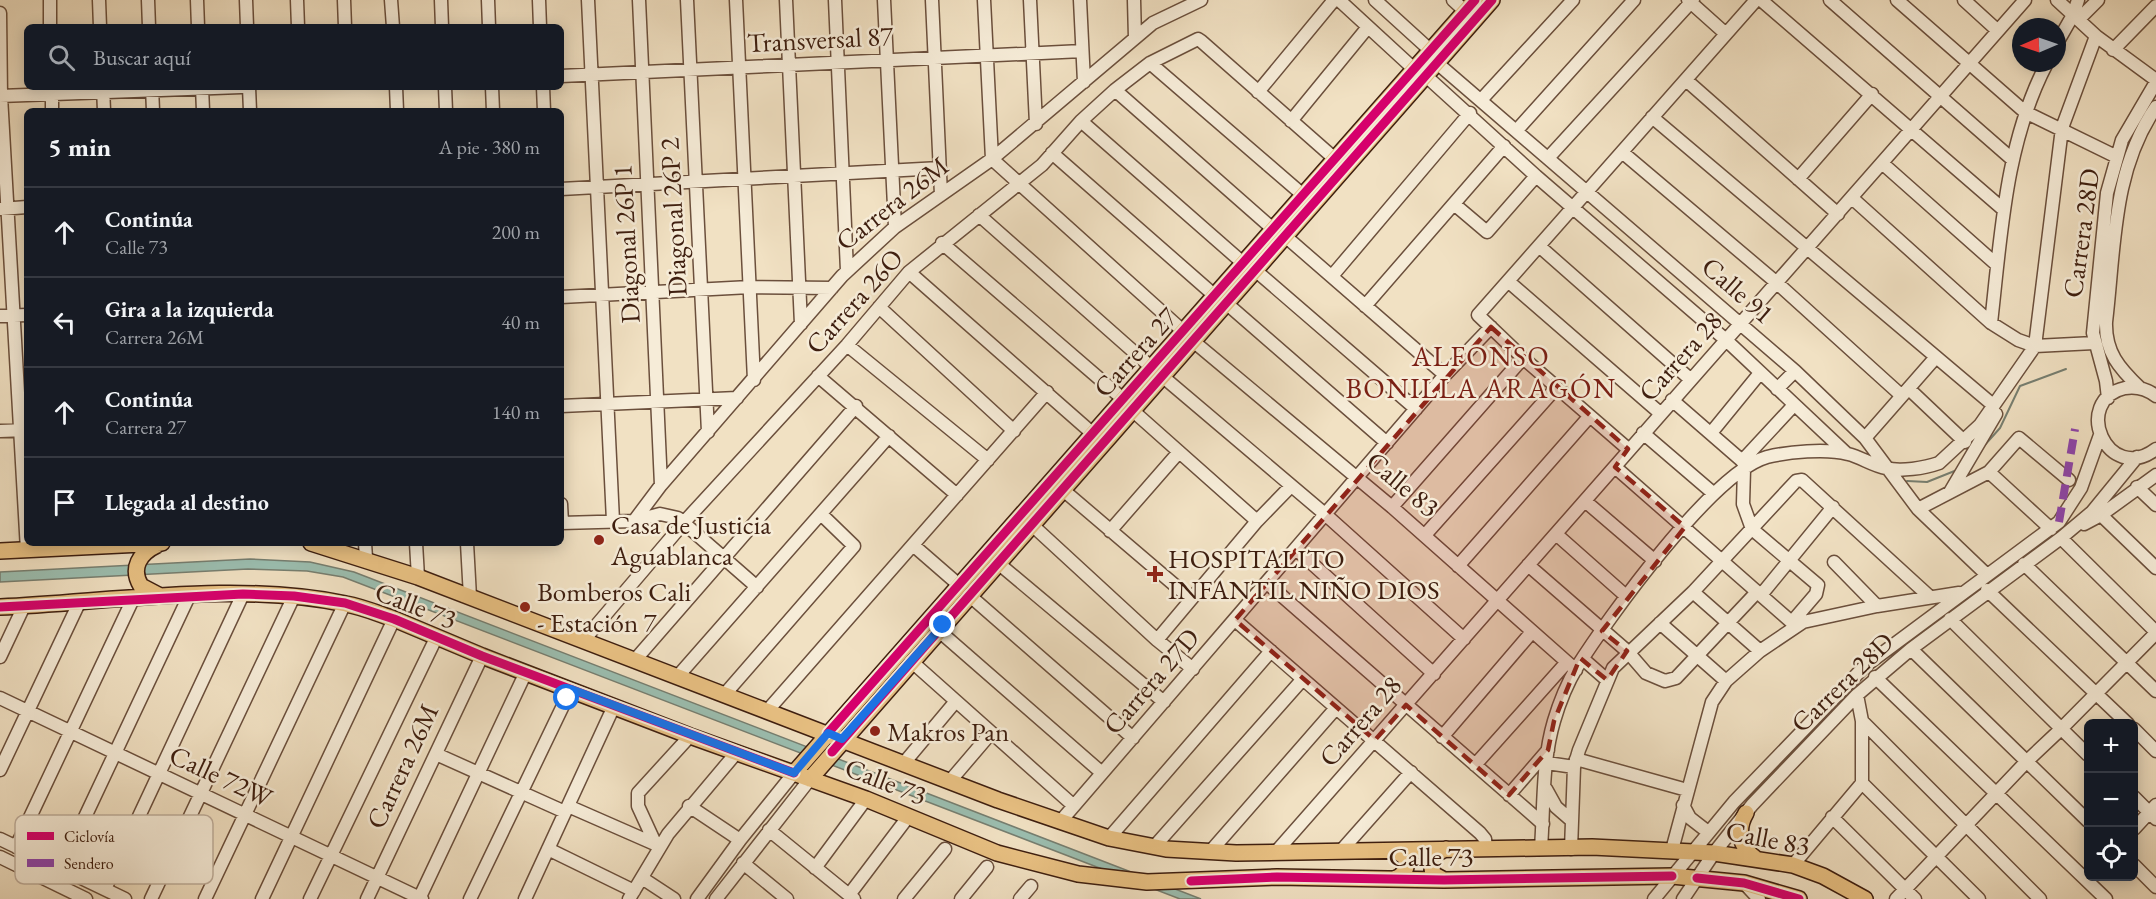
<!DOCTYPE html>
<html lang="es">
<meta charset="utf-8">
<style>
:root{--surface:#171b24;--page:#242831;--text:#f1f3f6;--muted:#9ea1a6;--line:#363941}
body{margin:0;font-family:"EB Garamond",serif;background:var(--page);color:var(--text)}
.controls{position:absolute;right:18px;bottom:18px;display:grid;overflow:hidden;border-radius:9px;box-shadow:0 3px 15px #0003}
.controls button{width:54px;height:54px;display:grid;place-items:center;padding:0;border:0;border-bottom:2px solid var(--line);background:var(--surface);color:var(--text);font:30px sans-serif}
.compass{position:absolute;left:2012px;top:18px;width:54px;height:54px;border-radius:50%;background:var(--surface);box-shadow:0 3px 15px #0003;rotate:268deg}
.stop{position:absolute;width:18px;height:18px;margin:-14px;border:4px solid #1a73e8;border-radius:50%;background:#fff}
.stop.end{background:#1a73e8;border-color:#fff;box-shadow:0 2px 6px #0008}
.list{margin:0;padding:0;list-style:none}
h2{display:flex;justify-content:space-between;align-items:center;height:78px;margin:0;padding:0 24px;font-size:26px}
h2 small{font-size:20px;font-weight:400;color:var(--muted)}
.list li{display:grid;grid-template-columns:39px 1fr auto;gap:18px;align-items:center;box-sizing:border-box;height:90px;padding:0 24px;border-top:2px solid var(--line)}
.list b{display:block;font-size:22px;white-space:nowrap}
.list p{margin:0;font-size:20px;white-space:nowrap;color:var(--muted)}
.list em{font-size:20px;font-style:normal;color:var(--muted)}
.icon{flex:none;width:33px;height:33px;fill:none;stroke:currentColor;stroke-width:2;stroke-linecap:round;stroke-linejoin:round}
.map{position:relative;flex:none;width:2156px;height:899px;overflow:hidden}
.search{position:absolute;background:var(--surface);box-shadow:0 3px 15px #0003;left:24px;top:24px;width:540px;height:66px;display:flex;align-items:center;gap:15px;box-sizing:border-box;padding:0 21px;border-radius:9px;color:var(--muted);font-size:22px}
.panel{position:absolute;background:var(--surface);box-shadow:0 3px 15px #0003;left:24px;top:108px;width:540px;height:438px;border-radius:9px}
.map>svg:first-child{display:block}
.water{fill:#9bbeb0;stroke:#767e70;stroke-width:1.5}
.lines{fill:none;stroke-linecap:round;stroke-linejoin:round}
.stream{stroke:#767e70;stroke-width:2}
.minor-casing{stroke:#6b4f3c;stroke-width:15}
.major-casing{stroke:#3e1e0f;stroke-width:18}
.minor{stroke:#f6ecd8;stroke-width:12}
.major{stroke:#e8c082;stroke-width:15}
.quiet{stroke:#8e44ad;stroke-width:8;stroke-dasharray:15 8;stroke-linecap:butt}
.cycleway-casing{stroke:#f6ecd8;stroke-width:13}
.cycleway{stroke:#d6006c;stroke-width:9}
.route{stroke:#1a73e8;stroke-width:8}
.marked{fill:#8f2418;fill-opacity:0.2;stroke:#8f2418;stroke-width:4.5;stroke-dasharray:12 8;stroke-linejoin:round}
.poi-dot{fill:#8f2418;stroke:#f6ecd8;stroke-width:2}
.labels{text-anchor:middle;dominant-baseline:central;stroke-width:5;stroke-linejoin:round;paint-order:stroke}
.street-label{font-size:27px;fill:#3e1e0f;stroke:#f6ecd8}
.poi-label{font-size:27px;fill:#3e1e0f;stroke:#f6ecd8;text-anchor:start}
.neighbourhood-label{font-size:28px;letter-spacing:1.5px;fill:#7a1f14;stroke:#f6ecd8}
.key{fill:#f6ecd8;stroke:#bfae9c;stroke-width:1.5}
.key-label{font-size:16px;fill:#3e1e0f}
</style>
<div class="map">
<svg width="2156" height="899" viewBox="0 0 2156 899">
<rect width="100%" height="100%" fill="#f1e1c3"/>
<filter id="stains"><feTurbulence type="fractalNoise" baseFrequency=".00333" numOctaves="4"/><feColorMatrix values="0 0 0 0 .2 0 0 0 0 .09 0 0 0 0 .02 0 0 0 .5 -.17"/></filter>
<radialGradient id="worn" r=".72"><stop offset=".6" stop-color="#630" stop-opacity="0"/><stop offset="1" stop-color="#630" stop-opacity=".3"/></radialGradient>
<path class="water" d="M 250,559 L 310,562 L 354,572 L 1201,899 L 1180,899 L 343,577 L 307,571 L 248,569 L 0,582 L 0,572 Z"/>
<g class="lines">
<path class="stream" d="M 1983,447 L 2000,428 L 2020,386 L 2066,369
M 1907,481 L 1927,482 L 1957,470"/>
<g class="minor-casing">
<path id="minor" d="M 50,0 L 50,27
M 99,0 L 100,27
M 148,0 L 149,27
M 197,0 L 198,27
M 246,0 L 247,27
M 297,0 L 298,27
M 344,0 L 345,27
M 391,0 L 393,27
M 441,0 L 442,27
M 488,0 L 489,27
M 539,0 L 540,27
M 588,0 L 613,521
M 639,0 L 661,485
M 687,0 L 708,432
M 736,0 L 754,380
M 786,0 L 801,324
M 835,0 L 847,271
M 884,0 L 895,227
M 932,0 L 941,195
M 984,0 L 992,159 L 1183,331
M 1030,0 L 1036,124
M 1080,0 L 1084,82
M 1134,0 L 1135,38
M 1339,0 L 1414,69
M 1375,0 L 1430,50
M 1453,0 L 1465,11
M 1688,0 L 1726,34
M 1761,0 L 2004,210
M 1830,0 L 2013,160
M 1897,0 L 2025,112 L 2115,156
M 1964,0 L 1998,31
M 2057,0 L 2096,36 L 2156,80
M 0,13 L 1,96 L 27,550
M 2079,19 L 2098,0
M 2057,43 L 2073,15 L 2078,0
M 2113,50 L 2156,6
M 1150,63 L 1303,195
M 1437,63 L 1795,371 L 1865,438 L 1918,509 L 1986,574
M 561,76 L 1082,51
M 1426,76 L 1536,176 L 1726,340 L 1846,453
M 1686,80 L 1838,214
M 103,87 L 104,111
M 152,87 L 153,111
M 202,87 L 203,111
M 249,87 L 250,111
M 396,87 L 397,111
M 445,87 L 446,111
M 492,87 L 493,111
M 543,87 L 544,111
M 52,88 L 52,111
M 1115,90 L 1273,229
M 1258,92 L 1334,0
M 0,96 L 241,87
M 1481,100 L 1573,0
M 1652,117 L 1993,405
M 1081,121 L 1243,263
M 1291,121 L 1368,27
M 1517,130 L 1634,0
M 1622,152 L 1777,283 L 1902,396
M 1052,153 L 1214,295
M 1549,157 L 1693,0
M 1882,163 L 1997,265
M 1798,179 L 1872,94
M 561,189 L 940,168
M 1852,198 L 1991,323 L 2018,340 L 2035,346 L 2062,128 L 2096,36
M 1454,204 L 1487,232 L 1536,176
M 1,209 L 27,207
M 979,215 L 1151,367
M 1285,236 L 1445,375
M 942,243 L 1123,399
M 1539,246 L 1690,379
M 1255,270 L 1416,409
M 909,272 L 1092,433
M 1332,276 L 1470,113
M 1509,282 L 1660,413
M 561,297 L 750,287 L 832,288
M 1226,303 L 1387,443
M 1365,306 L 1504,146
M 879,307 L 1014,431
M 0,316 L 27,315
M 1991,323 C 2001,236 2005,143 2047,63
M 1193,341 L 1392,507 L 1576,670
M 847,345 L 988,460
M 818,376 L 957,495
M 1162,376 L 1326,515 L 1464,639
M 2140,388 C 2119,368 2105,352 2106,322 C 2115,247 2112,171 2156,107
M 1777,389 L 1795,371
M 1909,389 L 1965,442
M 2156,396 C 2147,389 2137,386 2125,388 C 2071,400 2107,486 2156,449
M 2108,398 L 2106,381 L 2093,333 L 2107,193 L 2122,140 L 2156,82
M 1672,400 L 1748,466
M 561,406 L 737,398
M 1132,410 L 1257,521
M 0,431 L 26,430
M 1643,433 L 1713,493
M 1711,433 L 1760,373
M 1865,438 L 1936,357
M 1628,449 L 1523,358 L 1478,315 L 1756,0
M 1742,461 L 1794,405
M 1615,467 L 1796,626
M 1744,469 L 1743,504 L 1752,529 L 1818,585 L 1816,594 L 1792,622
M 1989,472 L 2051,529
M 2137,487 L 2156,505
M 1062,489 L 1191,599
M 1950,492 L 1996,414
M 1585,501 L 1655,561
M 561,504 L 562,523
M 1392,507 L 1523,358
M 1918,509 L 1989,472 L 2019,438 L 2069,480
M 2101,515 L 2156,568
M 634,521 L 661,485 L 842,276 L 895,227 L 992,159 L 1153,23 L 1201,0
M 561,523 L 634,521 L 660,514 L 678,518 L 757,587
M 1031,524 L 1157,640 L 1193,669
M 2084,524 L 2101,515 L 2156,475
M 1110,531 L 1179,452
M 1556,534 L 1626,596
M 1425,535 L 1556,388
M 2061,538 L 2156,632
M 365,543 L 366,558
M 416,543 L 418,577
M 467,543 L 470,597
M 913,545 L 959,585
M 1296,549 L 1434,674
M 1834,562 L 1877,606
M 998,563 L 1164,702
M 2024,564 L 2156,691
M 1528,565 L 1627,651 L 1646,673 L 1665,681 L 1676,678 L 1757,592
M 1458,566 L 1589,417
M 1267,583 L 1543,824
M 1987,590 L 2128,724
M 1693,592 L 1760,651
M 969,595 L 1133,738
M 1761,595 L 1833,507
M 1950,619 L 2088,755
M 1235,620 L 1480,833 L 1485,839 L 1486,848
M 1660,623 L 1726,681
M 938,630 L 1102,773
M 1157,640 L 1257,521 L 1291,486
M 583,641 L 687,519 L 847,345 L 909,272 L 1042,165 L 1081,121 L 1115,90 L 1150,63 L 1198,39 L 1201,41 L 1335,159
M 1911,649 L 2088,821
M 0,657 L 24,606
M 1583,659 L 1607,680
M 635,660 L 856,406
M 911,661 L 1074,806
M 678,676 L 889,436
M 1875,677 L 2106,899
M 725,694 L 854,546 L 822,515
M 0,698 L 422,899
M 768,710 L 1047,392
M 1862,721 L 2040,899
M 2134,729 L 2156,751
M 1442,737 L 1531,633
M 436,754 L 565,812
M 1576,759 L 1687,790
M 904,763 L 956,701
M 1547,763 L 1574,767
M 1475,765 L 1567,662
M 0,770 L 79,603
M 950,781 L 991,733
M 1862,783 L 1979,899
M 1546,789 L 1556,807 L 1571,820
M 1509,795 L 1548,750
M 2134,797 L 2156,819
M 1683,805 L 1690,818 L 1708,832
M 568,806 L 657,845
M 689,806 L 740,840
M 1832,817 L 1915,899
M 1060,822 L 1445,375 L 1491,327
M 2134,829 L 2156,805
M 769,830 L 854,899
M 1109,838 L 1271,651
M 0,839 L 125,899
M 655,843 L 638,806 L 638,793 L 690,736
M 16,847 L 133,599
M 1154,847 L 1302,680
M 1541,848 C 1544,807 1542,761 1554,721 C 1559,704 1568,682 1577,667 C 1608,618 1713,472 1767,457 C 1788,452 1826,448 1848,454 C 1861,457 1873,466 1886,468 C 1900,472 1925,468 1939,463 L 1980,425 L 2035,346 L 2094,343
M 548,849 L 634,891
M 1571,849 L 1574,767 L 1579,750 L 1613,668 L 1693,592 L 1796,481 L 1802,480 L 1930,597
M 1672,850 L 1712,702 L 1726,681 L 1760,651 L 1803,622 L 1877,606 L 1959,593
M 1210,852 L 1336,708
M 1276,852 L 2025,0
M 1340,852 L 1411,772
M 0,857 L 86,899
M 743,863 L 787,899
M 1793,865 L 1862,783 L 1862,721 L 1857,695
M 2134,865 L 2156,887
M 61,868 L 189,596
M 815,868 L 866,799
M 642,878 L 674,899
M 1744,883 L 1759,899
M 105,889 L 243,594
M 849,895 L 908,817
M 151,899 L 294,596
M 205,899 L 345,603
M 262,899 L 394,619
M 310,899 L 437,636
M 367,899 L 482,656
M 419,899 L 526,672
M 470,899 L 571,689
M 525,899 L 614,706
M 629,899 L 668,834 L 737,752
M 697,899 L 740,840 L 794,773
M 716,899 L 810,779
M 904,899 L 945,849
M 961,899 L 987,867
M 1020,899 L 1031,886
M 1654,899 L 1734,802 L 1865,666 L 2059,522 L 2081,488 L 2100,435
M 1683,899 L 1714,853 L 1752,805 L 1857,695 L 1911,649 L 2061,538 L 2092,512 L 2137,457
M 1896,899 L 2026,762 L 2061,729 L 2156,633"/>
</g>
<g class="major-casing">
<path id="major" d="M 311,543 L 418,577 L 998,800 L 1109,838 L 1166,849 L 1236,853 L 1592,847 L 1714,853 L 1793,865 L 1823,876 L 1865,899
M 157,545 C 140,553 130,568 141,586 L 160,596
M 0,551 L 162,543
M 0,607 C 111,602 237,581 346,604 C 363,607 379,614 394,619 L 482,656 L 690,736 L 866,799 L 997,853 L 1078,874 L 1147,882 L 1277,877 L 1444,880 L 1672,876 L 1744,883 L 1799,899
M 794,773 L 1475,0
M 810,779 L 1492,0
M 1746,813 C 1736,830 1740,847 1755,858
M 1394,879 C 1404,876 1409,867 1405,857 L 1396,851
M 1444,880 L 1433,874 L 1431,862 L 1437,853 L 1446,849"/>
</g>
<use href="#minor" class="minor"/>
<use href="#major" class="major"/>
<path class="quiet" d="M 2059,522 L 2075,429"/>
<g class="cycleway-casing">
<path id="cycleway" d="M 0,607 L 243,594 L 294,596 L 345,603 L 394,619 L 482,656 L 794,773
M 828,733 L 1475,0
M 832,752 L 1492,0
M 1697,878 L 1744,883 L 1799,899
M 1191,881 L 1277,877 L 1444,880 L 1672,876"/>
</g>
<use href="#cycleway" class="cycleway"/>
</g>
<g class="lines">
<path class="route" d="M 567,698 L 571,689 L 794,773 L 828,733 L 842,739 L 943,625"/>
</g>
<path class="marked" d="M 1491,327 L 1628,449 L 1615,467 L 1685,527 L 1602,631 L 1627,651 L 1607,680 L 1580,658 L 1554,721 L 1548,750 L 1509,795 L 1406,705 L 1375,740 L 1235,620 Z"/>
<g class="poi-dot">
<circle cx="599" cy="540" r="6"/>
<path d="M1152 565h6v6h6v6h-6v6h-6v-6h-6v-6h6z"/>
<circle cx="525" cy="607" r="6"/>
<circle cx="875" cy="731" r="6"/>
</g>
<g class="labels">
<g class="street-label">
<text transform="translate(820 39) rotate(-3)">Transversal 87</text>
<text transform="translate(892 203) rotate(-38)">Carrera 26M</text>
<text transform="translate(673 217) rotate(-93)">Diagonal 26P 2</text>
<text transform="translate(2081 233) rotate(-82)">Carrera 28D</text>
<text transform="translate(626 244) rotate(-93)">Diagonal 26P 1</text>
<text transform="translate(1738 290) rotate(41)">Calle 91</text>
<text transform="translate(854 301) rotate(-48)">Carrera 26O</text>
<text transform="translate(1135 352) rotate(-48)">Carrera 27</text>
<text transform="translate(1680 356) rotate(-48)">Carrera 28</text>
<text transform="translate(1403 484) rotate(40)">Calle 83</text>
<text transform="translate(416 605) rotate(21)">Calle 73</text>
<text transform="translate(1151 681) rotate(-49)">Carrera 27D</text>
<text transform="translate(1842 682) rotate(-44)">Carrera 28D</text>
<text transform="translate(1360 721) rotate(-49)">Carrera 28</text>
<text transform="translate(402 766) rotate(-65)">Carrera 26M</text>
<text transform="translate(221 776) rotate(25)">Calle 72W</text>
<text transform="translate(886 781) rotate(21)">Calle 73</text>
<text transform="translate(1768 838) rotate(11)">Calle 83</text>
<text x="1431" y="856">Calle 73</text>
</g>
<g class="poi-label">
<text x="611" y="524">Casa de Justicia<tspan x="611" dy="31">Aguablanca</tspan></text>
<text x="1168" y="558">HOSPITALITO<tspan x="1168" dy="31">INFANTIL NIÑO DIOS</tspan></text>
<text x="537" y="591">Bomberos Cali<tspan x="537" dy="31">- Estación 7</tspan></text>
<text x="887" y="731">Makros Pan</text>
</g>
<g class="neighbourhood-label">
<text x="1481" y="356">ALFONSO<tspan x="1481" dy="32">BONILLA ARAGÓN</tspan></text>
</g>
</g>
<rect x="15" y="815" width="198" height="69" rx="9" class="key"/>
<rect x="27" y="832" width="27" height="8" fill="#d6006c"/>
<rect x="27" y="859" width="27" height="8" fill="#8e44ad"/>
<g class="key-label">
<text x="64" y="842">Ciclovía</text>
<text x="64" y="869">Sendero</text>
</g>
<rect width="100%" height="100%" filter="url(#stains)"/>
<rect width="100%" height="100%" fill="url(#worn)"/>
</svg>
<div class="controls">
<button>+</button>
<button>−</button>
<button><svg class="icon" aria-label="locate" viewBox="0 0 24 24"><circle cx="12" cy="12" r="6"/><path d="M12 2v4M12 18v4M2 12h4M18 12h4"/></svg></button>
</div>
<svg class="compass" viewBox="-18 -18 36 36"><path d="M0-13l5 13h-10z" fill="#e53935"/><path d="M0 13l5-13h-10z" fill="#9ea1a6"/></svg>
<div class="stop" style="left:567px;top:698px"></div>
<div class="stop end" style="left:943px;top:625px"></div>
<div class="search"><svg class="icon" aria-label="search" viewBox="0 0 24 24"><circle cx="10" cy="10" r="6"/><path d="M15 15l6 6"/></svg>Buscar aquí</div>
<section class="panel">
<h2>5 min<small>A pie · 380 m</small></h2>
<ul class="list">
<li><svg class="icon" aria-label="ahead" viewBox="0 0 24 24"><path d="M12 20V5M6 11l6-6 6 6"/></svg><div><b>Continúa</b><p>Calle 73</p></div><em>200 m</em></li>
<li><svg class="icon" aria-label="left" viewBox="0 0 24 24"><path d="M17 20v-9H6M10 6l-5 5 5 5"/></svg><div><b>Gira a la izquierda</b><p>Carrera 26M</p></div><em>40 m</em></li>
<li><svg class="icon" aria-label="ahead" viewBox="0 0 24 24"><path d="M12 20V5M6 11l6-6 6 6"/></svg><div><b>Continúa</b><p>Carrera 27</p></div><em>140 m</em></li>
<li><svg class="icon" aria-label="arrive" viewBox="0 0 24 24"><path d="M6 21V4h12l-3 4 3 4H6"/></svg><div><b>Llegada al destino</b></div></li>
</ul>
</section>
</div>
